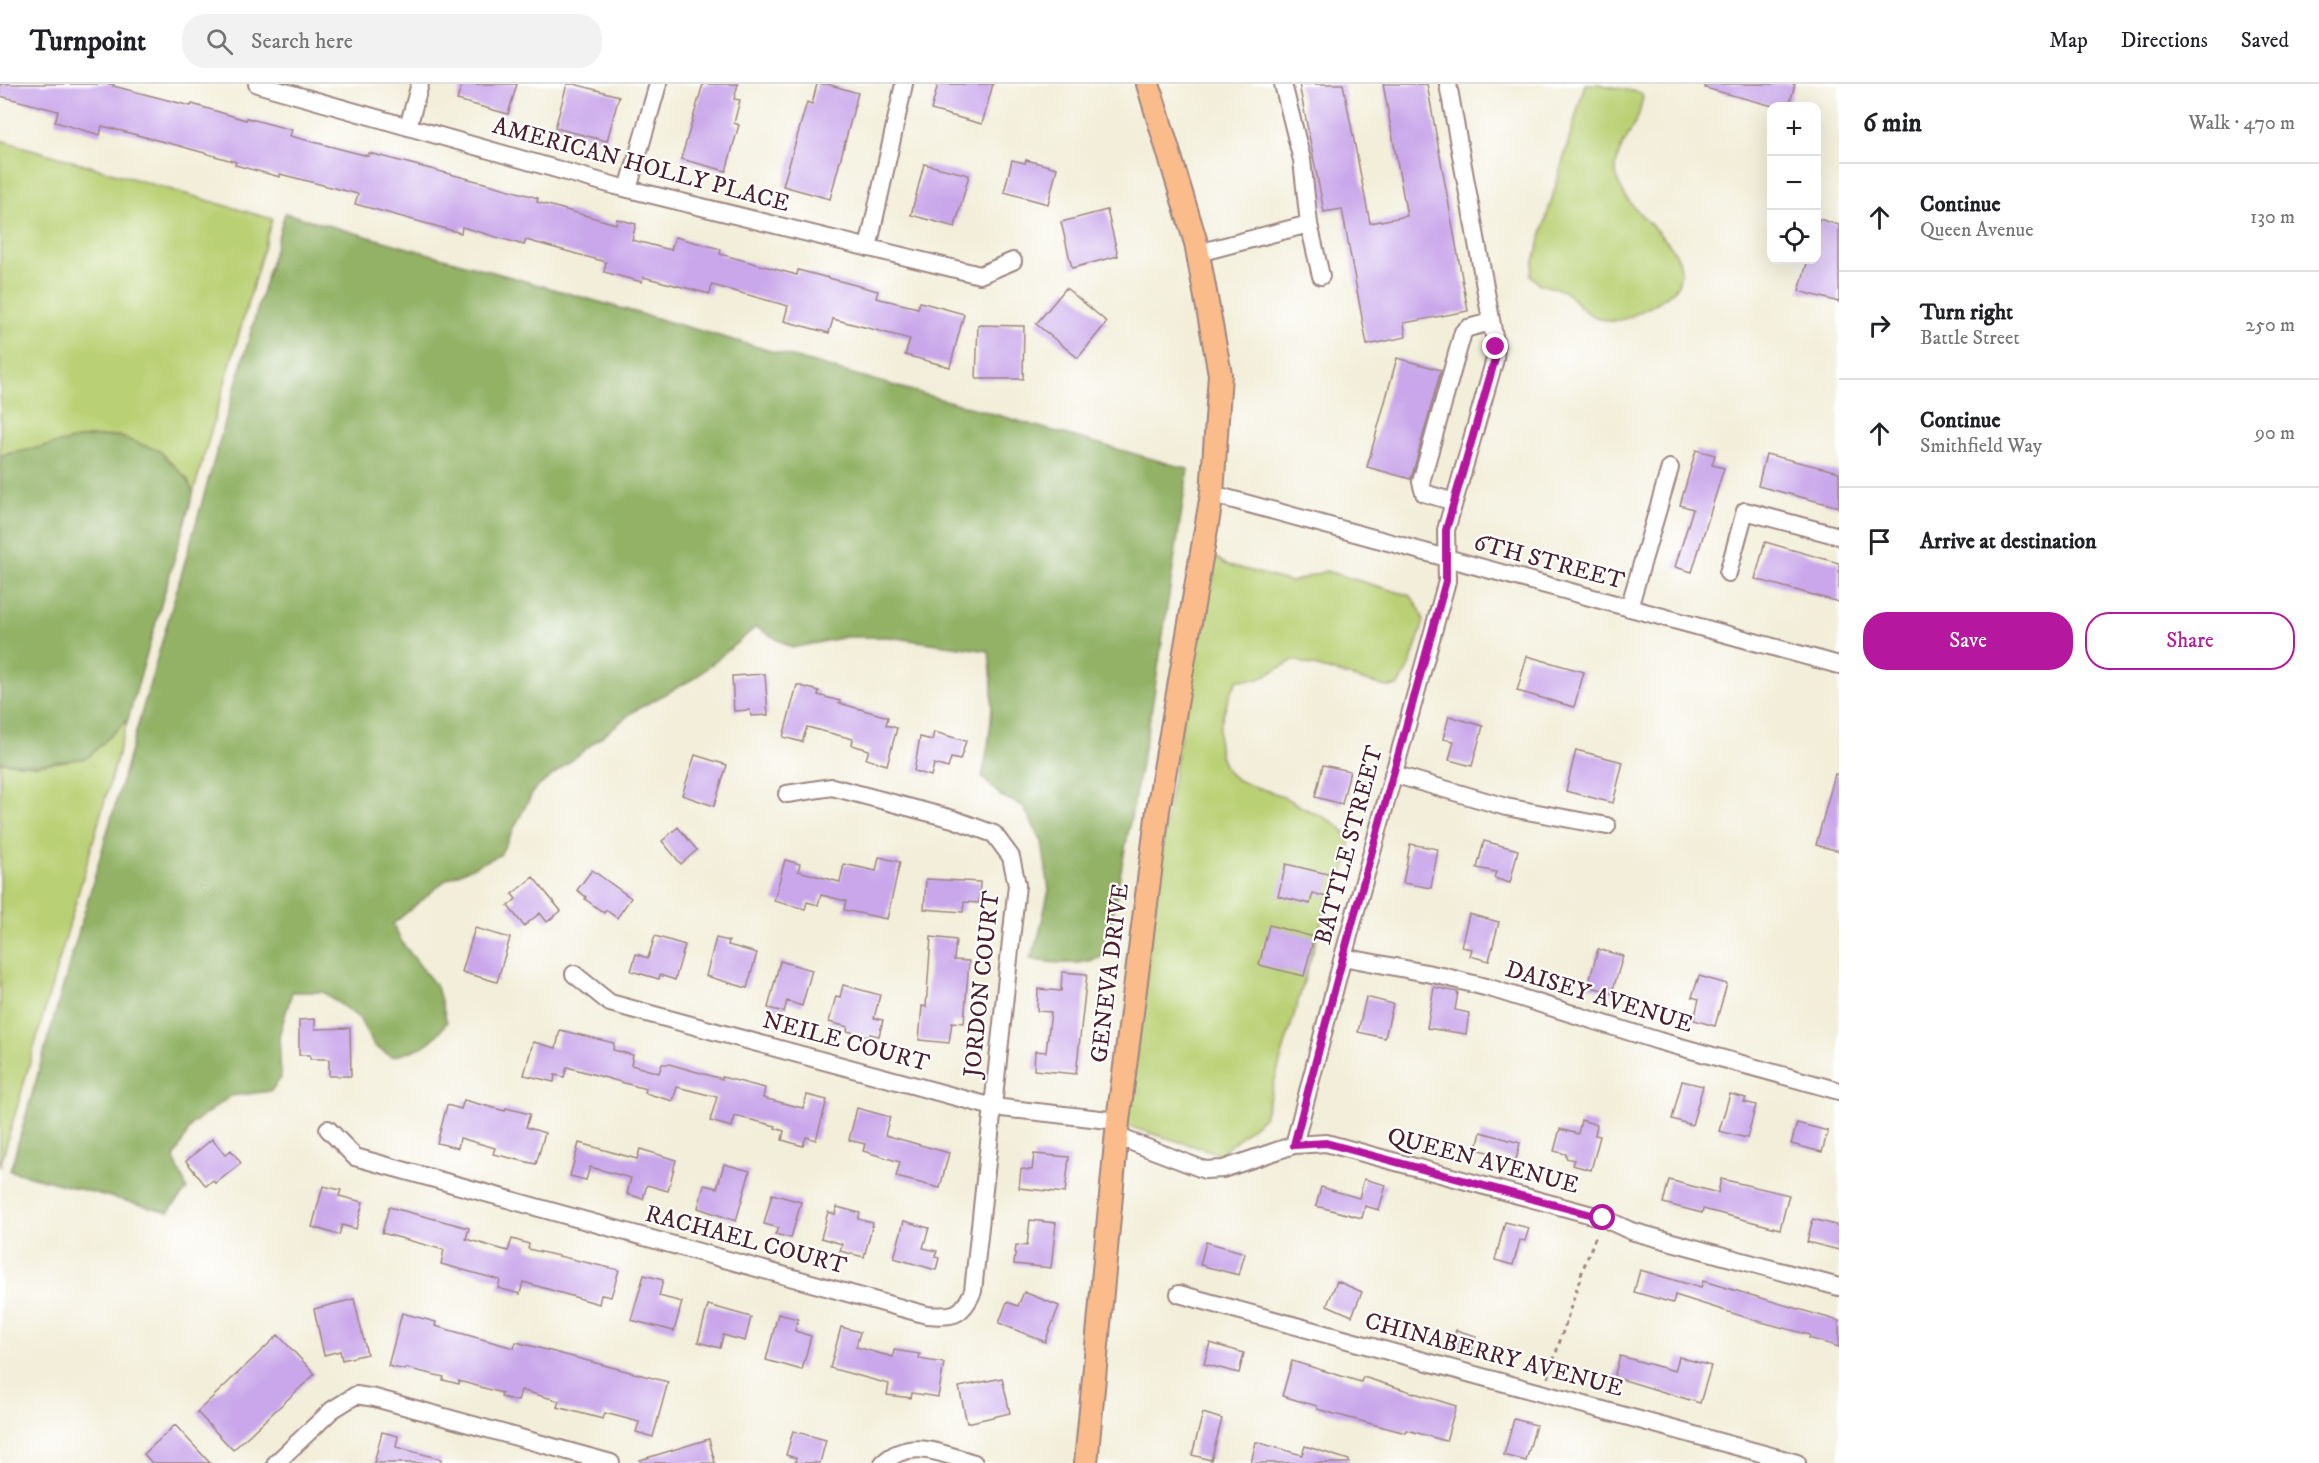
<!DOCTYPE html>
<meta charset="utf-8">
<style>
:root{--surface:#fff;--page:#f2f2f2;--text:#202124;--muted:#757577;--line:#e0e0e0;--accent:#b5179e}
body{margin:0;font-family:"IM FELL DW Pica",serif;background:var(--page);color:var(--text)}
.controls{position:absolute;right:18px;top:18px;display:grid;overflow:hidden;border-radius:12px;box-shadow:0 6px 24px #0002}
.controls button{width:54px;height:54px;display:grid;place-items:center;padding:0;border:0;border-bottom:2px solid var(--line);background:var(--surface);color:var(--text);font:30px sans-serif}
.stop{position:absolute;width:18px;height:18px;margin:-14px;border:4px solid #b5179e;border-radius:50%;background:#fff}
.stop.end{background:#b5179e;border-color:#fff;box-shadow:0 2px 6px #0008}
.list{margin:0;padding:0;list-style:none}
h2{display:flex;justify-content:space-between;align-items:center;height:78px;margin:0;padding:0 24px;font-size:26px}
h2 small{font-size:20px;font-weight:400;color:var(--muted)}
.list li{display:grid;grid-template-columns:39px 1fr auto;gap:18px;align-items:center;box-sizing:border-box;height:108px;padding:0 24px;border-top:2px solid var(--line)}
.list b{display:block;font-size:22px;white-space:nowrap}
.list p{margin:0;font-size:20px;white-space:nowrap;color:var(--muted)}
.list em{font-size:20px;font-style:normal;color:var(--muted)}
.actions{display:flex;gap:12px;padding:18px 24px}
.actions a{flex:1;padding:14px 0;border:2px solid var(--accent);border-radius:24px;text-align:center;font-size:21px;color:var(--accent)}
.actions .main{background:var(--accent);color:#fff}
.icon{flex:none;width:33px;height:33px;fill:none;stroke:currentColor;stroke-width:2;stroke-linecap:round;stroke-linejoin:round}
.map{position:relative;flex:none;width:1839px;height:1379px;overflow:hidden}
header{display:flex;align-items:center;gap:36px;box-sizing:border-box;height:84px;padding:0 30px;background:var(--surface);border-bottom:2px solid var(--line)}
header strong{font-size:28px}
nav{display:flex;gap:33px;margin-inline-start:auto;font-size:21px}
.search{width:420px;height:54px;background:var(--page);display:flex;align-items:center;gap:15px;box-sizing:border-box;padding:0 21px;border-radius:24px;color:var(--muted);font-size:22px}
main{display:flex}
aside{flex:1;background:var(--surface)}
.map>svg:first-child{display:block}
.green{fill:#bad074;stroke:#827850;stroke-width:1.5}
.forest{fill:#93b266;stroke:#6e6848;stroke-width:1.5}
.building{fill:#c9a7ea}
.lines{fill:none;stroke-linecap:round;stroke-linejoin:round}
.minor-casing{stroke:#9e8682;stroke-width:20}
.major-casing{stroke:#9e8682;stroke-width:26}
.path{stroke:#9e8682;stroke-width:3;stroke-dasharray:4.5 4.5;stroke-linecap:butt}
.minor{stroke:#fff;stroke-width:16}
.major{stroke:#fabc8b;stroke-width:22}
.route{stroke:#b5179e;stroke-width:8}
.labels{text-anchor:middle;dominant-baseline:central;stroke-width:4.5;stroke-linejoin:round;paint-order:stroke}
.street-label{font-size:24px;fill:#4a1f2b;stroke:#fff}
</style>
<header>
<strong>Turnpoint</strong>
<div class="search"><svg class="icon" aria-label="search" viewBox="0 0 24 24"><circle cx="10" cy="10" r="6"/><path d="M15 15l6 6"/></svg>Search here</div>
<nav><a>Map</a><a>Directions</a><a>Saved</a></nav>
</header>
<main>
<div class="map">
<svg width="1839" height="1379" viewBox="0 0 1839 1379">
<rect width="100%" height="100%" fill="#fff"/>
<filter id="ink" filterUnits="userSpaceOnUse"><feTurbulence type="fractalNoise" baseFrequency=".0167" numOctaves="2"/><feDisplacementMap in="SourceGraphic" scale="12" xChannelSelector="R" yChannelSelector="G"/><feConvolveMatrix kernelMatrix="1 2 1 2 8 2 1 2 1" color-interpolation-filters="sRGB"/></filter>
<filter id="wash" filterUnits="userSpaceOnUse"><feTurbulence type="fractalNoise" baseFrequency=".008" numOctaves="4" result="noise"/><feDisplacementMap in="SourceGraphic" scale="24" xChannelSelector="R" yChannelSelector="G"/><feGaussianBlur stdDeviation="1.35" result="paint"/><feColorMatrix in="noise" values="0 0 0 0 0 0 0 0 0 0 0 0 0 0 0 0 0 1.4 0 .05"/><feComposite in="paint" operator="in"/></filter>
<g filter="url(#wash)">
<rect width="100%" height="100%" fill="#f2eed9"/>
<path class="green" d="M 1585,0 L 1598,0 L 1641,9 L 1643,13 C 1641,20 1640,28 1637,35 C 1630,51 1616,67 1616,86 C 1617,126 1682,154 1681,188 C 1680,191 1679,198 1678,201 C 1670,214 1625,239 1610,237 C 1603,236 1590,231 1585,227 C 1576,221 1572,210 1561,206 C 1546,199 1544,207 1530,191 Z
M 0,56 L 272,135 L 193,410 L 188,396 L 14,368 L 0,372 Z
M 1212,470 L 1225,480 L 1291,498 L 1326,487 L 1411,512 L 1420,526 L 1424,537 L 1409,583 L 1398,602 L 1386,603 L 1294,576 L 1259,595 L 1238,596 C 1229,609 1225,622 1221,638 C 1215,658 1219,687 1240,697 C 1252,703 1267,706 1279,711 C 1291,716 1300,723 1312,728 C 1325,734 1342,740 1348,754 C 1356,770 1335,809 1326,822 L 1264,1033 L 1220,1070 L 1127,1042 L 1167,728 Z
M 128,635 L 0,1083 L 0,678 L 35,681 L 87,674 Z"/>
<path class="forest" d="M 285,129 L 1188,385 L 1153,617 L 1105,871 C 1084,883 1054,880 1030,875 L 1039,851 L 1049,806 L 1042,758 L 1023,722 L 1001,712 L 982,693 C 992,648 995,612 989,567 L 888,553 L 846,553 L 792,564 L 756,543 L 695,594 L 634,627 L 534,706 L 500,771 L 447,795 L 393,840 L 403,860 L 437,903 L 447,938 C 430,963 420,965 392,973 L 374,962 L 359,934 L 323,908 L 292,908 L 279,952 L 281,994 L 271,1007 L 231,1012 L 192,1040 L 174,1074 L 187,1105 L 168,1128 L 10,1087 Z
M 118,352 L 160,367 L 188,396 L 193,410 L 128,635 L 87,674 L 35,681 L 0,678 L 0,372 L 86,353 Z"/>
<g id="blocks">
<path class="building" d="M 0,0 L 114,0 L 113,2 L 191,22 L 192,20 L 246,36 L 247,34 L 292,46 L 290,52 L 368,72 L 369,69 L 492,101 L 538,114 L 537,118 L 616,140 L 617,135 L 636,140 L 632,156 L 671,166 L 675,153 L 721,165 L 720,170 L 797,191 L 798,186 L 878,207 L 876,214 L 918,224 L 920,218 L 964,230 L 950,283 L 905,271 L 910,255 L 833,235 L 829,249 L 784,237 L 788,222 L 712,201 L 710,210 L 643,193 L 642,198 L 604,188 L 606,178 L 526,156 L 524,161 L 462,143 L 461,149 L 355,120 L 358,110 L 280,90 L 280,93 L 235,81 L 236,78 L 180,62 L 102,42 L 100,51 L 55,38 L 58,27 L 0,12 Z
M 462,0 L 517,0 L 508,30 L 457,16 Z
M 567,0 L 574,0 L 619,12 L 607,57 L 555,44 Z
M 703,0 L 738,0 L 734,15 L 740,16 L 734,39 L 739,41 L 726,87 L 681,75 Z
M 817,0 L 827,0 L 858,9 L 830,115 L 783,102 L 807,18 L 812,20 Z
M 938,0 L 993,0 L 982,40 L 931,26 Z
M 1299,0 L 1343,0 L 1370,139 L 1407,132 L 1383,0 L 1427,0 L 1468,227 L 1404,239 L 1406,253 L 1367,261 L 1342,125 L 1324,128 Z
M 1705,0 L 1795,0 L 1789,22 L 1773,22 L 1705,4 Z
M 1012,76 L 1025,79 L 1026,76 L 1057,84 L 1048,120 L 1004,108 Z
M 924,80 L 969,91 L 955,143 L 911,131 Z
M 1107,126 L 1118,172 L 1072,184 L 1061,138 Z
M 1819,135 L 1839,141 L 1839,218 L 1799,207 L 1808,176 L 1816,176 L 1816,144 Z
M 1066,204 L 1107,238 L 1078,274 L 1036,240 Z
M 978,241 L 1024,242 L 1023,295 L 976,295 Z
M 1397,274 L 1441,286 L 1411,395 L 1367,383 Z
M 1696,366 L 1715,371 L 1712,381 L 1724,384 L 1692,488 L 1675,483 L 1693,425 L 1680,421 Z
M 1766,370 L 1839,388 L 1839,423 L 1758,402 Z
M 1765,458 L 1839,479 L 1839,518 L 1755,495 Z
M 1527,572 L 1584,588 L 1574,623 L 1517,607 Z
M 765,590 L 768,631 L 751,632 L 750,626 L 734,627 L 732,592 Z
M 797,601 L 819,607 L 818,611 L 840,617 L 839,619 L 888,633 L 886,641 L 897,644 L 887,681 L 866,675 L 869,666 L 852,661 L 853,655 L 807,643 L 802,658 L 783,653 Z
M 1449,632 L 1483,642 L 1472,682 L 1449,676 L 1454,657 L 1443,655 Z
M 934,648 L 966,657 L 960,676 L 951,674 L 948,684 L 934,680 L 931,692 L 914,687 L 920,653 L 932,656 Z
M 1576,666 L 1623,678 L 1613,719 L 1566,707 Z
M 695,671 L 727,681 L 714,722 L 682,711 Z
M 1323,681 L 1350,687 L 1342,720 L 1315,713 Z
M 1835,690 L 1839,691 L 1839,767 L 1816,761 Z
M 678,743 L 697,766 L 681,780 L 662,757 Z
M 1484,757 L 1518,766 L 1510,799 L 1494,794 L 1496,788 L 1477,784 Z
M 1410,760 L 1438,765 L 1431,804 L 1403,799 Z
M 879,773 L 900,778 L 887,835 L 844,826 L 846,817 L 821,811 L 818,821 L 807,818 L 805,825 L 774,817 L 785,776 L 800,780 L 798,787 L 840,798 L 844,780 L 876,787 Z
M 1286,780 L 1332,791 L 1326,813 L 1313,809 L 1310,820 L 1278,812 Z
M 592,786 L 631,814 L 617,834 L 606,826 L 604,829 L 585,815 L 586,813 L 577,806 Z
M 533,793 L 561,827 L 547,838 L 540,829 L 524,842 L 508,822 L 516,815 L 512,810 Z
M 926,795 L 980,798 L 979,819 L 964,818 L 963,828 L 924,825 Z
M 1469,830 L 1499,838 L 1489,877 L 1470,872 L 1472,865 L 1461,863 Z
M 1269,841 L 1314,853 L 1304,892 L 1259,881 Z
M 475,844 L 510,854 L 497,898 L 462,888 Z
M 655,852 L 685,861 L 675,896 L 660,891 L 659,895 L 631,887 L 636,870 L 648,874 Z
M 931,853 L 956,856 L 954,876 L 969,877 L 964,939 L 952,938 L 949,959 L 919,956 L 922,922 L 926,923 Z
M 716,854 L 729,857 L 728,861 L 757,869 L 747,904 L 706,892 Z
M 1598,865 L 1623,872 L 1612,909 L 1588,902 Z
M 780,877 L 812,886 L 802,922 L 787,917 L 784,928 L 768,924 Z
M 1062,888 L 1087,890 L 1076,990 L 1034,986 L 1035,967 L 1046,968 L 1051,928 L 1037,927 L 1038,905 L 1061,907 Z
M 1699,892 L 1727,900 L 1715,942 L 1694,936 L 1699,915 L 1692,913 Z
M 843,901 L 880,911 L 874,934 L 883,936 L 879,952 L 870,950 L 870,953 L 847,947 L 848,943 L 829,938 L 836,912 L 840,913 Z
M 1434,903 L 1458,908 L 1455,926 L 1469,929 L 1466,950 L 1427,944 Z
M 1366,913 L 1393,920 L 1385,954 L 1358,948 Z
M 315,935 L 315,945 L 350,944 L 351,992 L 329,992 L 329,975 L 310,975 L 310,971 L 299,971 L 299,936 Z
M 560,946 L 614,959 L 613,966 L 633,971 L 631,981 L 659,989 L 662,980 L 669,980 L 722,995 L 722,993 L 765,1004 L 763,1014 L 803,1024 L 807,1011 L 827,1016 L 816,1056 L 806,1053 L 803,1062 L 782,1056 L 784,1047 L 775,1044 L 776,1042 L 735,1032 L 732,1043 L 710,1037 L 717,1013 L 677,1003 L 673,1017 L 645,1009 L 646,1005 L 567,983 L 564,993 L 555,991 L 554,998 L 524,991 L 533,958 L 556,964 Z
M 1682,997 L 1703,1002 L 1692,1041 L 1672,1035 Z
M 1730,1010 L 1746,1014 L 1744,1018 L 1756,1021 L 1747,1054 L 1719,1047 Z
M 464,1016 L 505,1027 L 506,1024 L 530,1030 L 526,1043 L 545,1049 L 536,1080 L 493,1070 L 495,1064 L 460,1054 L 458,1064 L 437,1059 L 447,1021 L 461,1025 Z
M 857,1024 L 890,1033 L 885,1051 L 949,1069 L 940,1104 L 896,1093 L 900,1078 L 863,1067 L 865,1060 L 849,1056 Z
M 1581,1036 L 1597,1041 L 1595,1051 L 1600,1052 L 1591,1086 L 1572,1081 L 1574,1076 L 1566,1074 L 1566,1070 L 1554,1067 L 1560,1045 L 1578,1050 Z
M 1797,1039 L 1828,1047 L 1822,1068 L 1791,1060 Z
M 1481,1048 L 1520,1059 L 1516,1076 L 1477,1065 Z
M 212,1055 L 225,1071 L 231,1066 L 241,1079 L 216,1099 L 212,1097 L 206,1102 L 186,1077 Z
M 579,1059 L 637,1075 L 640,1065 L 676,1076 L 668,1107 L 647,1101 L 643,1115 L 627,1110 L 631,1094 L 590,1083 L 586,1096 L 570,1092 Z
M 1034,1070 L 1069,1073 L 1065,1109 L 1019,1104 L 1021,1085 L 1032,1086 Z
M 724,1080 L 750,1087 L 736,1137 L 698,1124 L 704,1101 L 717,1104 Z
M 1364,1095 L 1386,1101 L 1379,1126 L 1365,1122 L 1362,1134 L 1316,1122 L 1321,1103 L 1359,1114 Z
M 1721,1095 L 1789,1111 L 1780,1145 L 1703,1125 L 1702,1129 L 1663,1119 L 1669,1096 L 1718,1109 Z
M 323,1102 L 341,1106 L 339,1112 L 363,1118 L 356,1145 L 342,1141 L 339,1151 L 312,1143 Z
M 772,1110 L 801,1118 L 791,1154 L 775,1150 L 779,1144 L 764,1140 Z
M 389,1123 L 469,1144 L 466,1155 L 508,1167 L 512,1155 L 529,1160 L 528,1165 L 619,1186 L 611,1213 L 601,1211 L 599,1220 L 523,1198 L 520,1210 L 498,1204 L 500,1196 L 441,1180 L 444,1166 L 382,1149 Z
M 837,1123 L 860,1129 L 858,1135 L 873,1139 L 864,1173 L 840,1167 L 842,1160 L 821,1154 L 828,1128 L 835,1130 Z
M 1813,1135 L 1839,1142 L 1839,1166 L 1807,1158 Z
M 1030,1136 L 1056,1139 L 1051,1184 L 1014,1180 L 1016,1161 L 1027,1162 Z
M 904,1137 L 929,1144 L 923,1164 L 937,1167 L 935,1173 L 939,1174 L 936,1186 L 894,1174 Z
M 1505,1138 L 1529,1144 L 1525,1157 L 1520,1156 L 1513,1181 L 1495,1176 Z
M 1206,1158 L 1245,1169 L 1239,1191 L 1200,1181 Z
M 1640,1186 L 1701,1204 L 1703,1197 L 1839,1237 L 1839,1263 L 1809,1254 L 1810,1251 L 1754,1236 L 1675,1211 L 1673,1219 L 1634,1208 Z
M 644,1191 L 663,1196 L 659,1212 L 682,1218 L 674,1247 L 631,1236 Z
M 1337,1197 L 1362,1208 L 1352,1232 L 1327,1221 Z
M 1024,1208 L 1059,1222 L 1045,1258 L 999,1239 L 1007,1218 L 1018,1222 Z
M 354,1215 L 367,1270 L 342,1276 L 340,1267 L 324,1271 L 314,1225 Z
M 708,1221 L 751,1233 L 745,1257 L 723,1251 L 720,1264 L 698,1258 Z
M 402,1229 L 436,1238 L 435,1242 L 514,1264 L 516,1258 L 668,1298 L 653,1353 L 636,1348 L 639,1338 L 605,1329 L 603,1335 L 557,1323 L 559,1317 L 521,1306 L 518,1317 L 501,1313 L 502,1309 L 459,1297 L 459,1300 L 443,1296 L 444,1293 L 406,1284 L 405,1286 L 388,1282 Z
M 778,1230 L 798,1235 L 795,1247 L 811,1252 L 802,1286 L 766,1276 Z
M 841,1243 L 860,1248 L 856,1263 L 893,1273 L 894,1266 L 920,1270 L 919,1275 L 944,1279 L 938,1313 L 912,1309 L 911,1314 L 887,1311 L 889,1300 L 830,1284 Z
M 1456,1246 L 1476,1252 L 1471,1269 L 1451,1263 Z
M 278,1251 L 315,1290 L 233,1366 L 197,1328 Z
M 1210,1259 L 1244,1269 L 1239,1289 L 1204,1280 Z
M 1620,1272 L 1675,1287 L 1679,1273 L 1711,1282 L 1700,1319 L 1614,1293 Z
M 1292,1277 L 1361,1298 L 1363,1293 L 1456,1322 L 1446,1357 L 1407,1346 L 1406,1349 L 1338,1331 L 1317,1325 L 1317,1322 L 1282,1312 Z
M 1002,1294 L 1010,1329 L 967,1339 L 959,1303 Z
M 1203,1329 L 1222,1335 L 1211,1376 L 1192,1371 Z
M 1514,1335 L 1536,1341 L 1526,1377 L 1504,1371 Z
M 175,1341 L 210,1379 L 152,1379 L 144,1370 Z
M 793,1347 L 826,1356 L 820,1379 L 795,1379 L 796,1374 L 786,1371 Z
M 382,1348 L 398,1352 L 396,1363 L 441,1375 L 441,1379 L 374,1379 Z
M 709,1355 L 715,1379 L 641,1379 L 640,1376 Z
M 1256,1358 L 1302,1371 L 1305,1362 L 1349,1376 L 1349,1379 L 1251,1379 Z"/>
</g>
</g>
<g filter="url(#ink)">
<use href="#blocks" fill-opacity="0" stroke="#9e8682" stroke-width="1.5"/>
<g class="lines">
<g class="minor-casing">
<path id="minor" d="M 257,0 L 616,102 L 980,191 L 1013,177
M 408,43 L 420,0
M 628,105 L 658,0
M 1309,140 L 1321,192
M 868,164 L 904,0
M 1198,169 L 1309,140 L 1302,76 L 1283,0
M 1212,410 L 1839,581
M 1454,418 L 1424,409 L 1421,398 L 1463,248 L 1468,244 L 1491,238
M 1728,489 L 1745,427 L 1839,452
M 1629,524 L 1670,384
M 1393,690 L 1506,723 L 1607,742
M 1343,873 L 1442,892 L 1493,905 L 1659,957 L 1839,1007
M 574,890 L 610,919 L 993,1023 L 1118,1037
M 328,1045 L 355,1073 L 927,1231 C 954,1233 962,1232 973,1207 L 1017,801 L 1011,773 L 994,750 L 953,735 L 832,703 L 787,710
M 1116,1052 L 1205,1086 L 1223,1085 L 1294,1061 L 1326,1059 L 1603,1134 L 1631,1147 L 1839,1203
M 1294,1061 L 1343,873 L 1447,497 L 1446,446 L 1495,275 L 1496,263 L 1448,0
M 1179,1210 L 1797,1379
M 276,1379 L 332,1326 L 356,1311 L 375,1314 L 611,1379
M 883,1379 C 911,1353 942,1370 974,1379"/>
</g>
<g class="major-casing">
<path id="major" d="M 1086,1379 L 1118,1037 L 1158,726 L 1212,410 L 1220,290 L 1196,159 L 1148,0"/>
</g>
<path class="path" d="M 1548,1294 L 1583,1185 L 1597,1149"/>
<use href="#minor" class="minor"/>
<use href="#major" class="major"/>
</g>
</g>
<g class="lines" filter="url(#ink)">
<path class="route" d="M 1496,263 L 1495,275 L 1446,446 L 1446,497 L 1343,873 L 1294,1061 L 1326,1059 L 1603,1134"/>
</g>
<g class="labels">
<g class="street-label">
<text transform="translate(641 81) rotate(15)">AMERICAN HOLLY PLACE</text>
<text transform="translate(1549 478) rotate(15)">6TH STREET</text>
<text transform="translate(1349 761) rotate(-75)">BATTLE STREET</text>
<text transform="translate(1110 889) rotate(-83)">GENEVA DRIVE</text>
<text transform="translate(982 900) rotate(-84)">JORDON COURT</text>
<text transform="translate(1599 913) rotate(17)">DAISEY AVENUE</text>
<text transform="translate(846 958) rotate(15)">NEILE COURT</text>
<text transform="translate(1483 1077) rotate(15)">QUEEN AVENUE</text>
<text transform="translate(746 1156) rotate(15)">RACHAEL COURT</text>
<text transform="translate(1494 1271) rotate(15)">CHINABERRY AVENUE</text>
</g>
</g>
</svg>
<div class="controls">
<button>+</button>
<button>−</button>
<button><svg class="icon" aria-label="locate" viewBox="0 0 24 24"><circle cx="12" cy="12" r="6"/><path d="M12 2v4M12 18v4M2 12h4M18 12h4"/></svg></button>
</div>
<div class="stop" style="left:1603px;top:1134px"></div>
<div class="stop end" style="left:1496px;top:263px"></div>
</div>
<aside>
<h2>6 min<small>Walk · 470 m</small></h2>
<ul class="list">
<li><svg class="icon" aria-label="ahead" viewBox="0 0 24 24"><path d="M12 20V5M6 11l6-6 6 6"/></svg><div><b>Continue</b><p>Queen Avenue</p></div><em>130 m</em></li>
<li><svg class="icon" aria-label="right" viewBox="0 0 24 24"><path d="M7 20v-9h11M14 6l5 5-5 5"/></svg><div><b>Turn right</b><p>Battle Street</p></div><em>250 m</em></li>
<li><svg class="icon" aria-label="ahead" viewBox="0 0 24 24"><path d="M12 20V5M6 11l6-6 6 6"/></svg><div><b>Continue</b><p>Smithfield Way</p></div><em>90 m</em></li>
<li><svg class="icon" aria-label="arrive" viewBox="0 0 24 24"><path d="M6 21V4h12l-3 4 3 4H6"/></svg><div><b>Arrive at destination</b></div></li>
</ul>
<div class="actions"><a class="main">Save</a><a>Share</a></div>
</aside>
</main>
